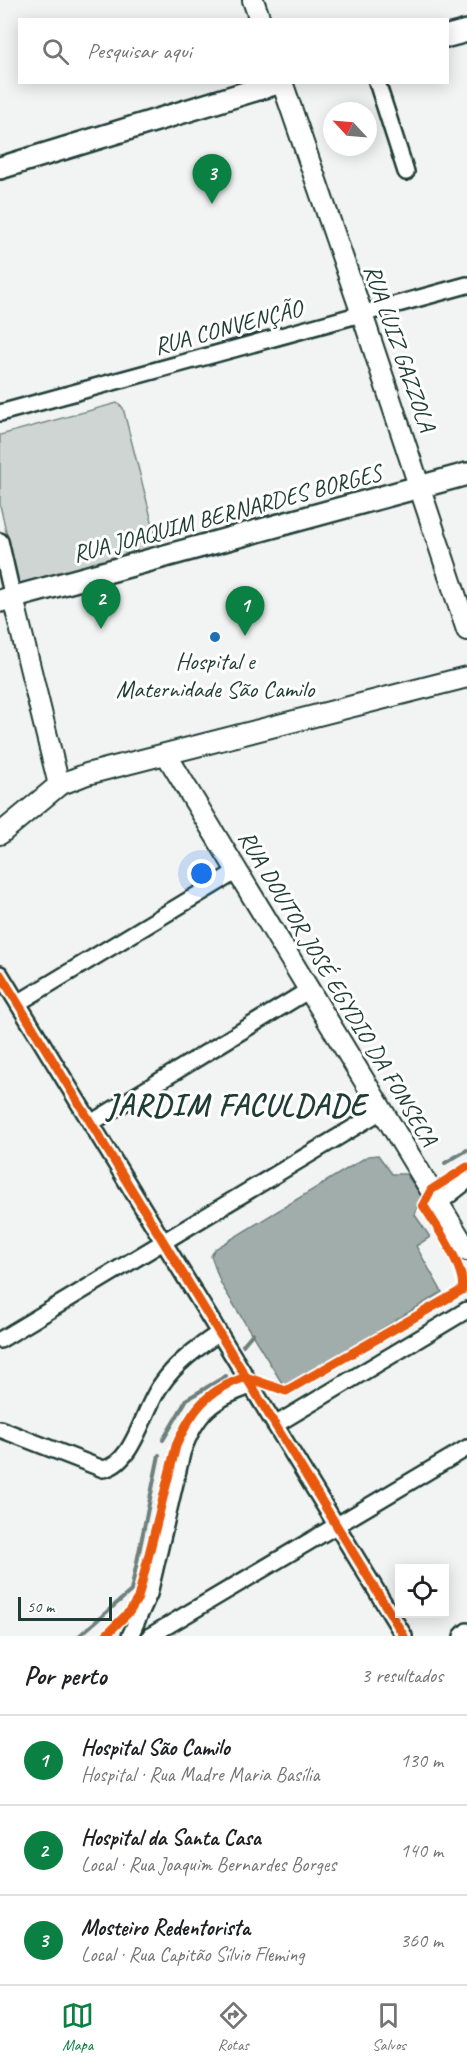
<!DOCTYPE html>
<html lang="pt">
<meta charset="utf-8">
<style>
:root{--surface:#fff;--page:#f6f6f6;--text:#202124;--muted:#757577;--line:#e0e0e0;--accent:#0b8043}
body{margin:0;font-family:Caveat,sans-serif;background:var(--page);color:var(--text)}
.controls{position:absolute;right:18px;bottom:18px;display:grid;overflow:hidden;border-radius:0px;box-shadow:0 3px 15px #0003}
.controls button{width:54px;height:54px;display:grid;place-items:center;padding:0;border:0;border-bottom:2px solid var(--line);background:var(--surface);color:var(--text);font:30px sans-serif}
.compass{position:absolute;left:323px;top:102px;width:54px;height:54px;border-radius:50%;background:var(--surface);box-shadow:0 3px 15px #0003;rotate:296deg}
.scale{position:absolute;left:18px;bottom:15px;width:94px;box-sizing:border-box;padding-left:6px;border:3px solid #1f3d34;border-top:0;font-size:16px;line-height:21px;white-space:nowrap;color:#1f3d34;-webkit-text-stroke:4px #fff;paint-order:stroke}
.you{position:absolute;left:202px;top:874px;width:21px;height:21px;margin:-15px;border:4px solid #fff;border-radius:50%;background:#1a73e8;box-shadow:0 0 0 9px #1a73e833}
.badge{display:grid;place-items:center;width:39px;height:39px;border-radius:50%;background:var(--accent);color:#fff;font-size:20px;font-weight:700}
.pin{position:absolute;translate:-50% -50px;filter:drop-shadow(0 2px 3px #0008)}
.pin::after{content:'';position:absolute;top:32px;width:21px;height:18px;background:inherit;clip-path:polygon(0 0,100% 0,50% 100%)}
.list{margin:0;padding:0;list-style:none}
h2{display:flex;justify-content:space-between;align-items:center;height:78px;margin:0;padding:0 24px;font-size:26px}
h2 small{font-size:20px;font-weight:400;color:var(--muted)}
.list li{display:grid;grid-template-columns:39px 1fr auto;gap:18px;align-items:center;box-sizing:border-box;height:90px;padding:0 24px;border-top:2px solid var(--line)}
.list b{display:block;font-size:22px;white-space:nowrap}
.list p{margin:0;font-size:20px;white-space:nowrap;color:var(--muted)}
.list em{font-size:20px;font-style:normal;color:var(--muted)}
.icon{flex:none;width:33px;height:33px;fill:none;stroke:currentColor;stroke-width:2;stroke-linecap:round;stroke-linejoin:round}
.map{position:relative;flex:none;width:467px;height:1636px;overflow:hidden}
.search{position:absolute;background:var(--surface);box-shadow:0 3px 15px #0003;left:18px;right:18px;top:18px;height:66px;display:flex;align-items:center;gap:15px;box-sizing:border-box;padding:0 21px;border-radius:0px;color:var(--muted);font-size:22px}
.sheet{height:348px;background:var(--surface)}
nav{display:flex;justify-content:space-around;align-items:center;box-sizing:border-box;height:84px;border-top:2px solid var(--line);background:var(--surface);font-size:16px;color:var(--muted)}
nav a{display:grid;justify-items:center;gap:3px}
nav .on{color:var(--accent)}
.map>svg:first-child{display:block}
.green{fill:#ced5d3;stroke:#768984;stroke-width:1.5}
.water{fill:#a1adaa;stroke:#6d807b;stroke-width:1.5}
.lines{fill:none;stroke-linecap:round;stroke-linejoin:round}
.stream{stroke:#6d807b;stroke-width:4}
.minor-casing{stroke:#1f3d34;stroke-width:20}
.tertiary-casing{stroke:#1f3d34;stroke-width:24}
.secondary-casing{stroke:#1f3d34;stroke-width:26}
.minor{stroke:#fff;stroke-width:15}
.tertiary{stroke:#fff;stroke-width:20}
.secondary{stroke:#fff;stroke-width:21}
.cycleway-casing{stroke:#fff;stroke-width:13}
.cycleway{stroke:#e8590c;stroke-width:9}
.poi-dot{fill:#1f6fb2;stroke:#fff;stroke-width:2}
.labels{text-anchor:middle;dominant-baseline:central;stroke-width:6;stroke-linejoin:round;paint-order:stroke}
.street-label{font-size:24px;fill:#1f3d34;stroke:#fff}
.poi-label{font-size:24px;fill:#1f3d34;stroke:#fff}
.district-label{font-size:30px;font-weight:bold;letter-spacing:1.5px;fill:#1f3d34;stroke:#fff}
</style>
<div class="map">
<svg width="467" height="1636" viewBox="0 0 467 1636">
<rect width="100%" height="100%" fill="#f2f3f3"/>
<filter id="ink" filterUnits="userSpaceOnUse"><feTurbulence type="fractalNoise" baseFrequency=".0167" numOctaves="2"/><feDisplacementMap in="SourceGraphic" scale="12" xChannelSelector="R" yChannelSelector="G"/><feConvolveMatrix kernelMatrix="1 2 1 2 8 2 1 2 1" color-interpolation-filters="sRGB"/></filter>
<g filter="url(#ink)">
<path class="green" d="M 117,403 L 123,408 L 158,545 L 155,553 L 24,587 L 18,584 L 0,505 L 0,435 Z"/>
<path class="water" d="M 378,1155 L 392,1174 L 406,1174 L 421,1195 L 415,1215 L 430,1237 L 416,1246 L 442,1292 L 285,1388 L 221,1284 L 211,1256 L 215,1249 L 368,1156 Z"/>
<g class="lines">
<path class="stream" d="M 445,1163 L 467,1150
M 243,1345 L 253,1333
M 163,1440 L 187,1399 L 226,1376
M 79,1636 L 131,1591 L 159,1455"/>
<g class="minor-casing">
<path id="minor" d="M 377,82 L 406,172
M 0,413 L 467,285
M 0,541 L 13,598
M 0,974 L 404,1636
M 18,1003 L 237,871
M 91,1123 L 309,990
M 439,1203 L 467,1181
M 0,1340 L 383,1110
M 275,1425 L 467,1310
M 0,1429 L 103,1469 C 134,1464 143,1409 161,1385 C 176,1363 197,1348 219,1333
M 130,1636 L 149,1594 L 182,1453 C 196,1413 212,1399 251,1386
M 150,1636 L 467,1448
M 462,1636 L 467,1631"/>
</g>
<g class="tertiary-casing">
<path id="tertiary" d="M 253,0 L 260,20
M 282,82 L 362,314 L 467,630
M 13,598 L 59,785
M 166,754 L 467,1250
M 0,834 L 59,785 L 87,774 L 467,677"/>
</g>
<g class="secondary-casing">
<path id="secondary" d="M 448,36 L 467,31
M 0,168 L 281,82
M 0,601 L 467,474"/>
</g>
<use href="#minor" class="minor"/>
<use href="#tertiary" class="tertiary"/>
<use href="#secondary" class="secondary"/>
<g class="cycleway-casing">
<path id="cycleway" d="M 0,974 L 404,1636
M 105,1636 L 130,1611 L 138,1598 L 176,1446 C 192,1409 207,1390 246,1377 L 286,1391 L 462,1290 C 467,1269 435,1224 423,1205 L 431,1190 L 467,1167"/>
</g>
<use href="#cycleway" class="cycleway"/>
</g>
</g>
<circle class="poi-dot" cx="215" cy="637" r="6"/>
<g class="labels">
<g class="street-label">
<text transform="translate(228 327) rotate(-15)">RUA CONVENÇÃO</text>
<text transform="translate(400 348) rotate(71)">RUA LUIZ GAZZOLA</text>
<text transform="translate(227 513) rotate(-15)">RUA JOAQUIM BERNARDES BORGES</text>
<text transform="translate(338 988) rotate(59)">RUA DOUTOR JOSÉ EGYDIO DA FONSECA</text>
</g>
<g class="poi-label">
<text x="215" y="661">Hospital e<tspan x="215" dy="28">Maternidade São Camilo</tspan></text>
</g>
<g class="district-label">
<text x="237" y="1105">JARDIM FACULDADE</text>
</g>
</g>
</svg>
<div class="controls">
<button><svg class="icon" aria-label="locate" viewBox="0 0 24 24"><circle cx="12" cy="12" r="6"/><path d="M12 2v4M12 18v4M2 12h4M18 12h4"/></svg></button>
</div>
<svg class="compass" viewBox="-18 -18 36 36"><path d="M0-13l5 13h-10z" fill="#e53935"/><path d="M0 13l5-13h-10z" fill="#757577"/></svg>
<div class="scale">50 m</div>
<div class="you"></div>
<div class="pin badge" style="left:245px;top:636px">1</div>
<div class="pin badge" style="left:101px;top:629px">2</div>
<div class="pin badge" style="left:212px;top:204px">3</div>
<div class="search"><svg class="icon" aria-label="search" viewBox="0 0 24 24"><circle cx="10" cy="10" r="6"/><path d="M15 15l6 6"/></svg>Pesquisar aqui</div>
</div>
<section class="sheet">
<h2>Por perto<small>3 resultados</small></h2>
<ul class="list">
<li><span class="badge">1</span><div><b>Hospital São Camilo</b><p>Hospital · Rua Madre Maria Basília</p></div><em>130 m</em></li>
<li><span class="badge">2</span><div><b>Hospital da Santa Casa</b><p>Local · Rua Joaquim Bernardes Borges</p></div><em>140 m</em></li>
<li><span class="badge">3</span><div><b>Mosteiro Redentorista</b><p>Local · Rua Capitão Sílvio Fleming</p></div><em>360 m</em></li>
</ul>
</section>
<nav>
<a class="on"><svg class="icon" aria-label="map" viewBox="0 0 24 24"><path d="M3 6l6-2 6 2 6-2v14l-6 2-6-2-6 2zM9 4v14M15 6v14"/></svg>Mapa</a>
<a><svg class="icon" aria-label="directions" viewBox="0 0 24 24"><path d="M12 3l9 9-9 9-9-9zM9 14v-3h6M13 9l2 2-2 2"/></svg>Rotas</a>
<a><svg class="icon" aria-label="saved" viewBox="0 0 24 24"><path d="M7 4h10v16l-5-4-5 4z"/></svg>Salvos</a>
</nav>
